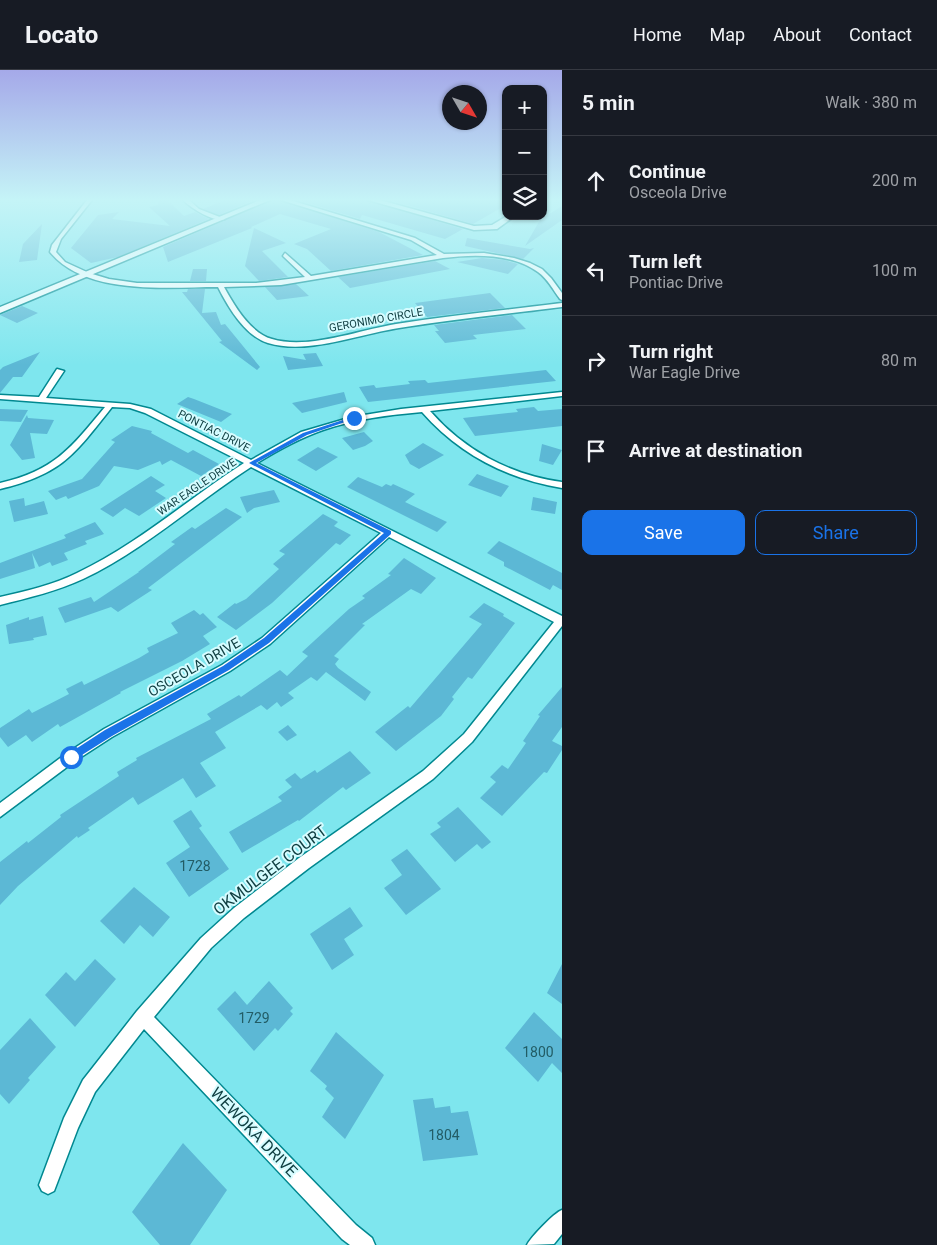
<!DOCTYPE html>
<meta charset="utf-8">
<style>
:root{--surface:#171b24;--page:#20242c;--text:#f1f3f6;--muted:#9ea1a6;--line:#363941;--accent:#1a73e8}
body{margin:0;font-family:Roboto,sans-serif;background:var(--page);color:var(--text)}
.controls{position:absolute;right:15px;top:15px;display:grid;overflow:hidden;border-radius:10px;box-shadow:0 1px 4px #0004}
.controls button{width:45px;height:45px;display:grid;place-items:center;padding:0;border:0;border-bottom:1px solid var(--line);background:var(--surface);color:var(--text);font:25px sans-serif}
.compass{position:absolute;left:442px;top:15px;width:45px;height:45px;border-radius:50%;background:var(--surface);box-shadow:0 1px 4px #0004;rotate:129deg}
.stop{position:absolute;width:15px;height:15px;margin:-11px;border:4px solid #1a73e8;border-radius:50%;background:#fff}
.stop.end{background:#1a73e8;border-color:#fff;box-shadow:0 1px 5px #0008}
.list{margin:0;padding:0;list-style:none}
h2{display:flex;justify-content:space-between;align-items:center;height:65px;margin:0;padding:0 20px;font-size:21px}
h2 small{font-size:16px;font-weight:400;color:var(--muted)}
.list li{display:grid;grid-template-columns:32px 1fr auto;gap:15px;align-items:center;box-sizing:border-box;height:90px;padding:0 20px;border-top:1px solid var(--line)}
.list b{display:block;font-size:19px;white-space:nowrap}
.list p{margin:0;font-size:16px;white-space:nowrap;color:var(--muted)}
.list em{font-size:16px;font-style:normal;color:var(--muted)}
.actions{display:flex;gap:10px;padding:15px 20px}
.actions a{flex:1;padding:11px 0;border:1px solid var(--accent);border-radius:10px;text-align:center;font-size:18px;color:var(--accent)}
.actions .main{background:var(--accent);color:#fff}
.icon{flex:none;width:28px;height:28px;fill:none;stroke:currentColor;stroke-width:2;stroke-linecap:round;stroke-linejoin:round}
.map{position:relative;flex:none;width:562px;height:1175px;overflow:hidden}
header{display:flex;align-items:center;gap:30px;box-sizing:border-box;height:70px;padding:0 25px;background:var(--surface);border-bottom:1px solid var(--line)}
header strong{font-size:24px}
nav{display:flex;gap:28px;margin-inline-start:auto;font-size:18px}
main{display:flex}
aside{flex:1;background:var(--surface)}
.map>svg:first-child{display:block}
.building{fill:#5cb8d5}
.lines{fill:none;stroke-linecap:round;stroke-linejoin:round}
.minor-casing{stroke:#018890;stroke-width:3}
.tertiary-casing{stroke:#018890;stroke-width:3}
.minor{fill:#fff;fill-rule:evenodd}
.tertiary{fill:#fff;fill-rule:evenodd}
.route{fill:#1a73e8}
.labels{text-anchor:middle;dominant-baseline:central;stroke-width:4;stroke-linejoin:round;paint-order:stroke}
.far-street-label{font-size:11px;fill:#0e3d40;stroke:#d6fcff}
.street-label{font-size:14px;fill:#0e3d40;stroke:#d6fcff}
.near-number-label{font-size:14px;fill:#225c65}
.near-street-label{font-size:16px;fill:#0e3d40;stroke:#d6fcff}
</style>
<header>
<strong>Locato</strong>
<nav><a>Home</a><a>Map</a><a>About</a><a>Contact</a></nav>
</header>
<main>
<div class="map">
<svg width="562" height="1175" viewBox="0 0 562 1175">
<rect width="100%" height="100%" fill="#7ee6ee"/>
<path class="building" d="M 159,130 L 167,130 L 184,146 L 195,142 L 209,149 L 118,187 L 91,193 L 71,178 L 98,145 L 119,142 L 112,149 L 170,156 L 149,137 L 158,135 Z
M 225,130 L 254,130 L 219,145 L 203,139 Z
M 272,130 L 279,130 L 379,162 L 423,185 L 331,201 L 307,179 L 294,174 L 331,159 L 280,144 L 251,157 L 252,158 L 168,192 L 163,177 Z
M 298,130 L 366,130 L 463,159 L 445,169 L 362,145 L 360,149 Z
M 389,130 L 506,130 L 506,135 L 473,154 Z
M 562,136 L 562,150 L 525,176 L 540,150 Z
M 42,154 L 37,190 L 19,192 L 23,174 Z
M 254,158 L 286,173 L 262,181 L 288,207 L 259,211 L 245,196 Z
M 467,168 L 530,179 L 534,178 L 523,189 L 465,176 Z
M 482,188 L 504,190 L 518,194 L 508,204 L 457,192 Z
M 435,191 L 450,199 L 350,218 L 338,207 Z
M 193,199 L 207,199 L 206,211 L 190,211 Z
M 296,214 L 309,226 L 277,230 L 265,217 Z
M 188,219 L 205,219 L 202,243 L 216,242 L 221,255 L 225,254 L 260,297 L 257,300 L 219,272 L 222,271 L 182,222 L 187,222 Z
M 490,223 L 505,238 L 427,247 L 415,233 Z
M 22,236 L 38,243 L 17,253 L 0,245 Z
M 512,245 L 526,259 L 473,265 L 477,269 L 445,273 L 435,261 L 439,261 L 434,255 Z
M 40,282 L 22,307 L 13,307 L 0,323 L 0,300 L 3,297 Z
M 316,283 L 323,296 L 288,300 L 283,286 L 306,290 L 303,284 Z
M 546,300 L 556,311 L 368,332 L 359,317 L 374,315 L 376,318 L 410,314 L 408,311 L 425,310 L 428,313 Z
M 344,322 L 347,332 L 302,343 L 292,333 Z
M 188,327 L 194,329 L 232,344 L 221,352 L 177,334 Z
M 534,337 L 538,341 L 562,339 L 562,356 L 475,366 L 463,348 L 518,342 L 516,339 Z
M 0,339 L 28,340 L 21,352 L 0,351 Z
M 27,345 L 28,348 L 54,350 L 47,364 L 30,363 L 35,388 L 22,390 L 10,375 Z
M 132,356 L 152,361 L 151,363 L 188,383 L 193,380 L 219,394 L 201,406 L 171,390 L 162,395 L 160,391 L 138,400 L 114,396 L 99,416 L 68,429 L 66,426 L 56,430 L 48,421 L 82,409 L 115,372 L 111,370 Z
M 364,362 L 373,371 L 365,376 L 353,380 L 342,368 Z
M 423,373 L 444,385 L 419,399 L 410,394 L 405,385 Z
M 542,374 L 562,380 L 553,395 L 539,391 Z
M 318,377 L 338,387 L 316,401 L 297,390 Z
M 477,404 L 509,416 L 501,427 L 468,415 Z
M 151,406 L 165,415 L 155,421 L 166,428 L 139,446 L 125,438 L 113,447 L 100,439 Z
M 358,407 L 382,417 L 386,414 L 391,416 L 393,414 L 415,424 L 405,432 L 447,452 L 437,462 L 347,417 Z
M 274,420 L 280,432 L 254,438 L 247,443 L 240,427 Z
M 533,427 L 557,432 L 555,444 L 531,440 Z
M 24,428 L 25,436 L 44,431 L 48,444 L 14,452 L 9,431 Z
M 226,438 L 242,447 L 148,518 L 152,520 L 118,542 L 111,537 L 65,553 L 58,538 L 91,527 L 94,532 L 139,502 L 138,502 L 175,474 L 171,472 L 192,457 L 195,459 Z
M 323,444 L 338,452 L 334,456 L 351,465 L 340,475 L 336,473 L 272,533 L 236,560 L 217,547 L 235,533 L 236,534 L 246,529 L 279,499 L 273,494 L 285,484 L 279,481 Z
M 95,452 L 104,464 L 85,471 L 87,474 L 64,483 L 68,490 L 52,496 L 50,492 L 39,497 L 32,483 L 35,498 L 0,509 L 0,493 L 66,468 L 64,465 Z
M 499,471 L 562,503 L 562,520 L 553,515 L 550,520 L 504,496 L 504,492 L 487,483 Z
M 404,488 L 436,508 L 421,524 L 411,519 L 362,554 L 365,555 L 334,586 L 339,589 L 335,594 L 338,598 L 371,622 L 365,631 L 326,602 L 317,611 L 311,607 L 288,623 L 294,628 L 281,637 L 277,632 L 267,640 L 261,635 L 215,662 L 226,678 L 200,693 L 216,716 L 196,728 L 183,708 L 138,735 L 133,727 L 88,758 L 90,760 L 78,768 L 77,766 L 18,816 L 0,835 L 0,792 L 27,771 L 28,773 L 61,747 L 60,745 L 119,706 L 117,702 L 137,690 L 136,688 L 211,649 L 207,644 L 239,625 L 241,627 L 280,600 L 287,606 L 308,586 L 302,582 L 349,539 L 365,528 L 362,526 L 391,505 L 388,504 Z
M 484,533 L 504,544 L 503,546 L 515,553 L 472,609 L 468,607 L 452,627 L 454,629 L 441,646 L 396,681 L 375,662 L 408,636 L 410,638 L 482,554 L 469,547 Z
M 194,540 L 200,545 L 203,543 L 217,557 L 203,566 L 210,574 L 182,591 L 120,622 L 121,623 L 60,657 L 58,654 L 32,672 L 26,665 L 8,677 L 0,667 L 0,658 L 29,639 L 32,643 L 69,624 L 66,619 L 82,611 L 84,615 L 139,588 L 149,582 L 147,578 L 178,563 L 171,553 Z
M 43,546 L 47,565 L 33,568 L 34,570 L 9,574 L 6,555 L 29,547 L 29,550 Z
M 562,617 L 562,657 L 552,671 L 562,676 L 562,680 L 547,703 L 544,702 L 502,746 L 480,728 L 496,712 L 490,707 L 502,695 L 508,699 L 526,673 L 523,671 L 540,646 L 538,645 Z
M 288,655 L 297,665 L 287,671 L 278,662 Z
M 350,681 L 371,703 L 346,720 L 343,717 L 299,751 L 298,750 L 242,783 L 229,762 L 282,731 L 278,727 L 292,717 L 285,710 L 295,703 L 301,709 L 315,700 L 317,703 Z
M 458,737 L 491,772 L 482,779 L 477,774 L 455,792 L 430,764 L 441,757 L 437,753 Z
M 191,740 L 202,756 L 199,758 L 229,799 L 189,827 L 166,793 L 190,777 L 173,751 Z
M 407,779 L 441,819 L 406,845 L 384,818 L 402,805 L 391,790 Z
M 134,817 L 170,847 L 153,867 L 140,855 L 124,874 L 100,851 Z
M 350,837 L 363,856 L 344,869 L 354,885 L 332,900 L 310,864 Z
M 95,889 L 116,909 L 75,957 L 45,925 L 66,902 L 75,911 Z
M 562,894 L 562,934 L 547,923 Z
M 269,911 L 293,938 L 290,941 L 293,944 L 278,961 L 275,958 L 254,981 L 217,939 L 235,921 L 247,935 Z
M 534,942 L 562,969 L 562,1003 L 552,993 L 538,1012 L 505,978 Z
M 30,948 L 56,977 L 28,1008 L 30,1010 L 9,1034 L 0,1024 L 0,980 Z
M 336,962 L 384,1005 L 345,1069 L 322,1047 L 334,1028 L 325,1019 L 327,1016 L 310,1001 Z
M 433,1028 L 435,1038 L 450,1036 L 451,1043 L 468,1041 L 478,1085 L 423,1091 L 413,1030 Z
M 183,1073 L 227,1120 L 190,1175 L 160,1175 L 132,1142 Z"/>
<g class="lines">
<g class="minor-casing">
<path id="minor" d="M 87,130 L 92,130 L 61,169 L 56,182 L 65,192 L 89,203 L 109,209 L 137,213 L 256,213 L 305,207 L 283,186 L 285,183 L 311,206 L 437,185 L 411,170 L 281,130 L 290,130 L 415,168 L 444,184 L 484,183 L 514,188 L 530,193 L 542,199 L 551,208 L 562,223 L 562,230 L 560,229 C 553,220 548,209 538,202 C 512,183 473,184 443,188 L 281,215 L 224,217 C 234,235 250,263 272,269 C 308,280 359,260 396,254 C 451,245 507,240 562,233 L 562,237 C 508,244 453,249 399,258 C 359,264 308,285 268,273 C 245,266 228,237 218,217 C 167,217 86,226 50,182 L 52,175 Z
M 183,130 L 189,130 L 199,139 L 225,149 C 214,153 191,138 183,130 Z
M 57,299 L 64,301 L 46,328 L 130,334 L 151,339 L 251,390 L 301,362 L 352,347 L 401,339 L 562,322 L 562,326 L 430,341 C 464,380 510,405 562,412 L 562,418 C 507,409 459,384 422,342 C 389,345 355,349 323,360 C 300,368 278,380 257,393 L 562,546 L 562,556 L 472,672 L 433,709 L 309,798 L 244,848 L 211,878 L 154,947 L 356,1155 L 372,1168 L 375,1175 L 350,1175 L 342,1169 L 144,959 L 95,1022 L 78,1058 L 54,1121 L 48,1124 L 42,1121 L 39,1115 L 64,1048 L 83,1010 L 137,941 L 201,868 L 234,838 L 299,788 L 423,701 L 464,664 L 554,552 L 389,467 L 270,574 L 230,601 L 112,667 L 75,691 L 0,747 L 0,733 L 67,683 L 104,659 L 222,595 L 262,568 L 381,463 L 251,397 C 195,433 144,480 83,509 C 57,521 28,528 0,535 L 0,527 C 26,521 53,515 77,503 C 138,474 188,429 244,393 L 145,343 L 130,338 L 112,337 C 74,385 62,404 0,419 L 0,413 C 54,401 71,378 105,337 L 0,329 L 0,325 L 39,327 Z
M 562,1140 L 562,1164 L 554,1174 L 527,1175 C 531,1167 554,1143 562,1140 Z"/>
</g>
<g class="tertiary-casing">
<path id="tertiary" d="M 260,130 L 270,130 L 0,243 L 0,237 Z
M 368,130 L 380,130 L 474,156 L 492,155 L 507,146 L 515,146 L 497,159 L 474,160 Z"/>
</g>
<use href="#minor" class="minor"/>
<use href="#tertiary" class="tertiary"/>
</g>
<linearGradient id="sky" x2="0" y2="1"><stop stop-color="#a5a9e9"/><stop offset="0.44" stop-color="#c5f4f7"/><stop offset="1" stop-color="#c5f4f7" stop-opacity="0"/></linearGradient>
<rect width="562" height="295" fill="url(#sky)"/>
<path class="route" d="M 352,347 L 357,348 L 307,365 L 256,393 L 391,461 L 391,464 L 269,573 L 229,600 L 112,666 L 74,690 L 68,690 L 68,684 L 105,660 L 223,596 L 264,568 L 384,463 L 249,393 L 303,363 Z"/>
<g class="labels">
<g class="far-street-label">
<text transform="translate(376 250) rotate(-10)">GERONIMO CIRCLE</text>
<text transform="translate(214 361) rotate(27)">PONTIAC DRIVE</text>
<text transform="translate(197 417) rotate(-34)">WAR EAGLE DRIVE</text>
</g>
<g class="street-label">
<text transform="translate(194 597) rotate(-30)">OSCEOLA DRIVE</text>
</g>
<g class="near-number-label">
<text x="195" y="796">1728</text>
<text x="254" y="948">1729</text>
<text x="538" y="982">1800</text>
<text x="444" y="1065">1804</text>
</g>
<g class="near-street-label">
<text transform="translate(270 800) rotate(-37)">OKMULGEE COURT</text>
<text transform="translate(254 1062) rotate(46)">WEWOKA DRIVE</text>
</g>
</g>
</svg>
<div class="controls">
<button>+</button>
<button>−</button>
<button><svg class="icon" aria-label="layers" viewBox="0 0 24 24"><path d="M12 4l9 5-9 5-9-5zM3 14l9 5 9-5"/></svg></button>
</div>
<svg class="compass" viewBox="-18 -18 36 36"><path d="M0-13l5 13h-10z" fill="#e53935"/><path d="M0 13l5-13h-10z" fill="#9ea1a6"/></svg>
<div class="stop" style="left:71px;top:687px"></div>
<div class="stop end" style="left:354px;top:348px"></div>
</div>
<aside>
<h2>5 min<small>Walk · 380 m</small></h2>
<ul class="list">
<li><svg class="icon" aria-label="ahead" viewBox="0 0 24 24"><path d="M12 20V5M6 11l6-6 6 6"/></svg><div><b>Continue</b><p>Osceola Drive</p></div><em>200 m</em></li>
<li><svg class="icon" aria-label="left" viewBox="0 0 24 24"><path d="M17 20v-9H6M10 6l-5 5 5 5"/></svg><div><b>Turn left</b><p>Pontiac Drive</p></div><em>100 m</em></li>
<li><svg class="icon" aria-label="right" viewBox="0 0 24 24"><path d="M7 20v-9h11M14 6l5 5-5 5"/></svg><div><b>Turn right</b><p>War Eagle Drive</p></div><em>80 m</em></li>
<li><svg class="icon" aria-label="arrive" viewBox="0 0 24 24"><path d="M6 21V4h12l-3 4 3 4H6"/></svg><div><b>Arrive at destination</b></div></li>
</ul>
<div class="actions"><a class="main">Save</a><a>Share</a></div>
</aside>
</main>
